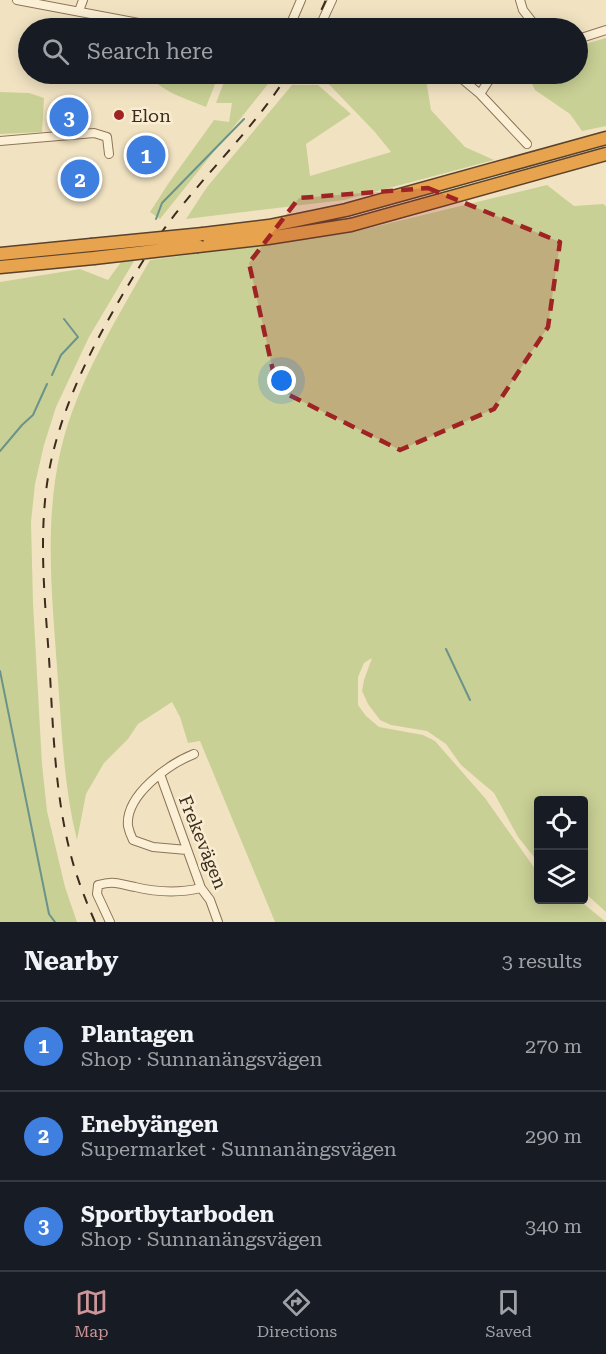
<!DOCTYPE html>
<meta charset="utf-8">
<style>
:root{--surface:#171b24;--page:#20242c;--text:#f1f3f6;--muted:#9ea1a6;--line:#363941;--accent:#cd9598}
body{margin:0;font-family:"Roboto Serif",serif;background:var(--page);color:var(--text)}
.controls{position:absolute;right:18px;bottom:18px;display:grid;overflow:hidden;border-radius:6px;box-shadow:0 3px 15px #0003}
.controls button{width:54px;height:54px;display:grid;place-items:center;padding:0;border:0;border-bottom:2px solid var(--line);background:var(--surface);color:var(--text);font:30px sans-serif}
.you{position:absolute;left:282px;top:381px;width:21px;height:21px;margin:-15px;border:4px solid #fff;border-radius:50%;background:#1a73e8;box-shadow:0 0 0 9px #1a73e833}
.badge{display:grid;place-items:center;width:39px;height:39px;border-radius:50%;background:var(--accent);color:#fff;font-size:20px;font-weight:700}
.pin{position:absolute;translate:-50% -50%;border:3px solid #fff;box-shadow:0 2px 6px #0006}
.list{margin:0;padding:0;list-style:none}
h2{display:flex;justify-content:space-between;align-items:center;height:78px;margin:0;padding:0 24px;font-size:26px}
h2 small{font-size:20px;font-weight:400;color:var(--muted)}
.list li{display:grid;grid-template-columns:39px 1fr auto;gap:18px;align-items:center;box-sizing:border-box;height:90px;padding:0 24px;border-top:2px solid var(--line)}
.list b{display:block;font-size:22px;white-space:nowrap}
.list p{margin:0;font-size:20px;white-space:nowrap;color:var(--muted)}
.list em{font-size:20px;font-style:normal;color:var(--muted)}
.icon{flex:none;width:33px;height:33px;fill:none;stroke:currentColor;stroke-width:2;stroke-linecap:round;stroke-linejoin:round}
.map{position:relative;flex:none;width:606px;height:922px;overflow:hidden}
.search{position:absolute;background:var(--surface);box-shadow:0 3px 15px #0003;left:18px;right:18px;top:18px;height:66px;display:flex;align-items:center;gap:15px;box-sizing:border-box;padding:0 21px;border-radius:33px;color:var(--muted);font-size:22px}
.sheet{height:348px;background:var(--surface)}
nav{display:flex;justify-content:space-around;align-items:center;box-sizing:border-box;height:84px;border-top:2px solid var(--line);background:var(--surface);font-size:16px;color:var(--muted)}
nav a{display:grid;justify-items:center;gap:3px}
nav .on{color:var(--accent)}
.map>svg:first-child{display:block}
.green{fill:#c9d095}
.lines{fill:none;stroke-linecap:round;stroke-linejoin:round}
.stream{stroke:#6b9389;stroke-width:2}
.minor-casing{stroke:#8d7458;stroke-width:10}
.highway-casing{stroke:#5a422c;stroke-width:15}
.minor{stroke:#fbf0d6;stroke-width:8}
.highway{stroke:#e7a34d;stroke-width:12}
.rail{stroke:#3c2c1d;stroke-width:2;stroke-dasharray:10 10;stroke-linecap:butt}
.highway-bridge-casing{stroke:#5a422c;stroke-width:15;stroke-linecap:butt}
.highway-bridge{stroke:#e7a34d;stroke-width:12}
.marked{fill:#a02324;fill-opacity:0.2;stroke:#a02324;stroke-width:4.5;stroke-dasharray:12 8;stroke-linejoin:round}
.poi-dot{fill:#a02324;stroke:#f8edd2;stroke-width:2}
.labels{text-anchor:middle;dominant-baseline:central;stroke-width:5;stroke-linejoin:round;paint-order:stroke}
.poi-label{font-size:18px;fill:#3c2c1d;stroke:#f8edd2;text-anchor:start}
.street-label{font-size:18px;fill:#3c2c1d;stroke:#f8edd2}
</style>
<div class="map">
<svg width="606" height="922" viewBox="0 0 606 922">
<rect width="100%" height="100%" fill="#f1e3c2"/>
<path class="green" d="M 606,38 L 606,126 L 582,131 L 570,114 L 535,90 L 527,74 L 578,74 L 578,46 Z
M 149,74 L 219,74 L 206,107 C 187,99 159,91 149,74 Z
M 227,74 L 276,74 L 160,219 L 150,212 L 168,184 L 214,120 L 229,122 L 232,103 L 216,103 Z
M 319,74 L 367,74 L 426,79 L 431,110 L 465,147 L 494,160 L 344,200 L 186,219 L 207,187 L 292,85 L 318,85 L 351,114 L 306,144 L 310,176 L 391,152 L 374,131 Z
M 0,92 L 29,93 L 44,98 L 42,132 L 0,134 Z
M 547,185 L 574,206 L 603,204 L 606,206 L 606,912 L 584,892 L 584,800 L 538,800 L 538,862 L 518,837 L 494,793 L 461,765 L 446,744 L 427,731 L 391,725 L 380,720 L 368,704 L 362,691 L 364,680 L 372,658 L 364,663 L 358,677 L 358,705 L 366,716 L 379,727 L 423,735 L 435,741 L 485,798 L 538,873 L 538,900 L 579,900 L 606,922 L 275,922 L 200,741 L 188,743 L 180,717 L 172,702 L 138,724 L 128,739 L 104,763 L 86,794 L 77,840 C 64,788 62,734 58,681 C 53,604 43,525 61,449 C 77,382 116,320 150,260 L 349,233 Z
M 134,261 L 89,337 L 56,407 L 44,445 L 35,484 L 31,522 L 33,603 L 42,764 L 47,811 L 65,887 L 77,922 L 0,922 L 0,282 L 80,269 L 108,280 L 121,262 Z"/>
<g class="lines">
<path class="stream" d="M 156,219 L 162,203 L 244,119
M 52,375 L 61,355 L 78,337 L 64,319
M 0,451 L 22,425 L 33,415 L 47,384
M 446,649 L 470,700
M 0,671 L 49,914 L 55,922"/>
<g class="minor-casing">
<path id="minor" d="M 17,0 L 165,28
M 520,0 L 523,10 L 537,28
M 79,11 L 83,0
M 289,28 L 301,0
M 319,28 L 332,0
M 578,39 L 606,30
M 456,74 L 480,94 L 527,144
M 480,94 L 493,74
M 0,141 L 94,133 L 107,137 L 109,154
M 160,774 L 201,888 L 210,900 L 218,922
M 187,850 L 153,847 L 133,840 C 131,836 129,831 128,826 C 125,795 169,764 194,754
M 110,922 L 97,894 L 98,885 C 115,880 118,884 135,887 C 156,892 180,893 201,888"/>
</g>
<g class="highway-casing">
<path id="highway" d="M 203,234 L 269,226 L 346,210 L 606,138
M 198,246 L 268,238 L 351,225 L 606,154
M 0,254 L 91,245
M 0,267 L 94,258"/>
</g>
<use href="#minor" class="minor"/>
<use href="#highway" class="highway"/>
<path class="rail" d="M 313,28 L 326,0
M 95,922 C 85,899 76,876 70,852 C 54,789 53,722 49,658 C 44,587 36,514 55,445 C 74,374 114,307 153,245 C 193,184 250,135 288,74"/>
<g class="highway-bridge-casing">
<path id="highway-bridge" d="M 91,245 L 203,234
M 94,258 L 198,246"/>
</g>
<use href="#highway-bridge" class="highway-bridge"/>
</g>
<path class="marked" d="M 428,188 L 560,242 L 548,327 L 494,409 L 400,450 L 277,389 L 249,263 L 299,198 Z"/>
<circle class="poi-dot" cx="119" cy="115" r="6"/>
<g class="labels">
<g class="poi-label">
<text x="131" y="115">Elon</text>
</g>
<g class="street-label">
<text transform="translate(203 842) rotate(68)">Frekevägen</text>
</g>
</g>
</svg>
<div class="controls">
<button><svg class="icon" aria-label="locate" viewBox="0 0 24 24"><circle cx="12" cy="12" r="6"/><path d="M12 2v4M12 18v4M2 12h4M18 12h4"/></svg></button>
<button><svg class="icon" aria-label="layers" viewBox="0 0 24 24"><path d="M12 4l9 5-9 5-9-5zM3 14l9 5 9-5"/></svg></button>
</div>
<div class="you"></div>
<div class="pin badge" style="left:146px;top:155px;background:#3f7fe0">1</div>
<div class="pin badge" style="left:80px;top:179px;background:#3f7fe0">2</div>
<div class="pin badge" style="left:69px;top:117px;background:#3f7fe0">3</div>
<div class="search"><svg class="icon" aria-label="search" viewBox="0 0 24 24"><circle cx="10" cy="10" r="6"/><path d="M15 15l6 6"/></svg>Search here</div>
</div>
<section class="sheet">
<h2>Nearby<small>3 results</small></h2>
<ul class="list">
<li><span class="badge" style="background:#3f7fe0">1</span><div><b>Plantagen</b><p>Shop · Sunnanängsvägen</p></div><em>270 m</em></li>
<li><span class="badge" style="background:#3f7fe0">2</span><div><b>Enebyängen</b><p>Supermarket · Sunnanängsvägen</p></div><em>290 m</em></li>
<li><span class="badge" style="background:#3f7fe0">3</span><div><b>Sportbytarboden</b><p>Shop · Sunnanängsvägen</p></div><em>340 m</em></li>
</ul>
</section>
<nav>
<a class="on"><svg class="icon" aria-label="map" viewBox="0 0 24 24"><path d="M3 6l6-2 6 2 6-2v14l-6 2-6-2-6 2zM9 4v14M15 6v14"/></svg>Map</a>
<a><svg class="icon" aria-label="directions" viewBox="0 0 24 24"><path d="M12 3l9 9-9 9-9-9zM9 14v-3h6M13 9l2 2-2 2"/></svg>Directions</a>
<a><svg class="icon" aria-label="saved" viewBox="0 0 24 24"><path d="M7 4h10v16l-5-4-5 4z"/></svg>Saved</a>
</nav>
